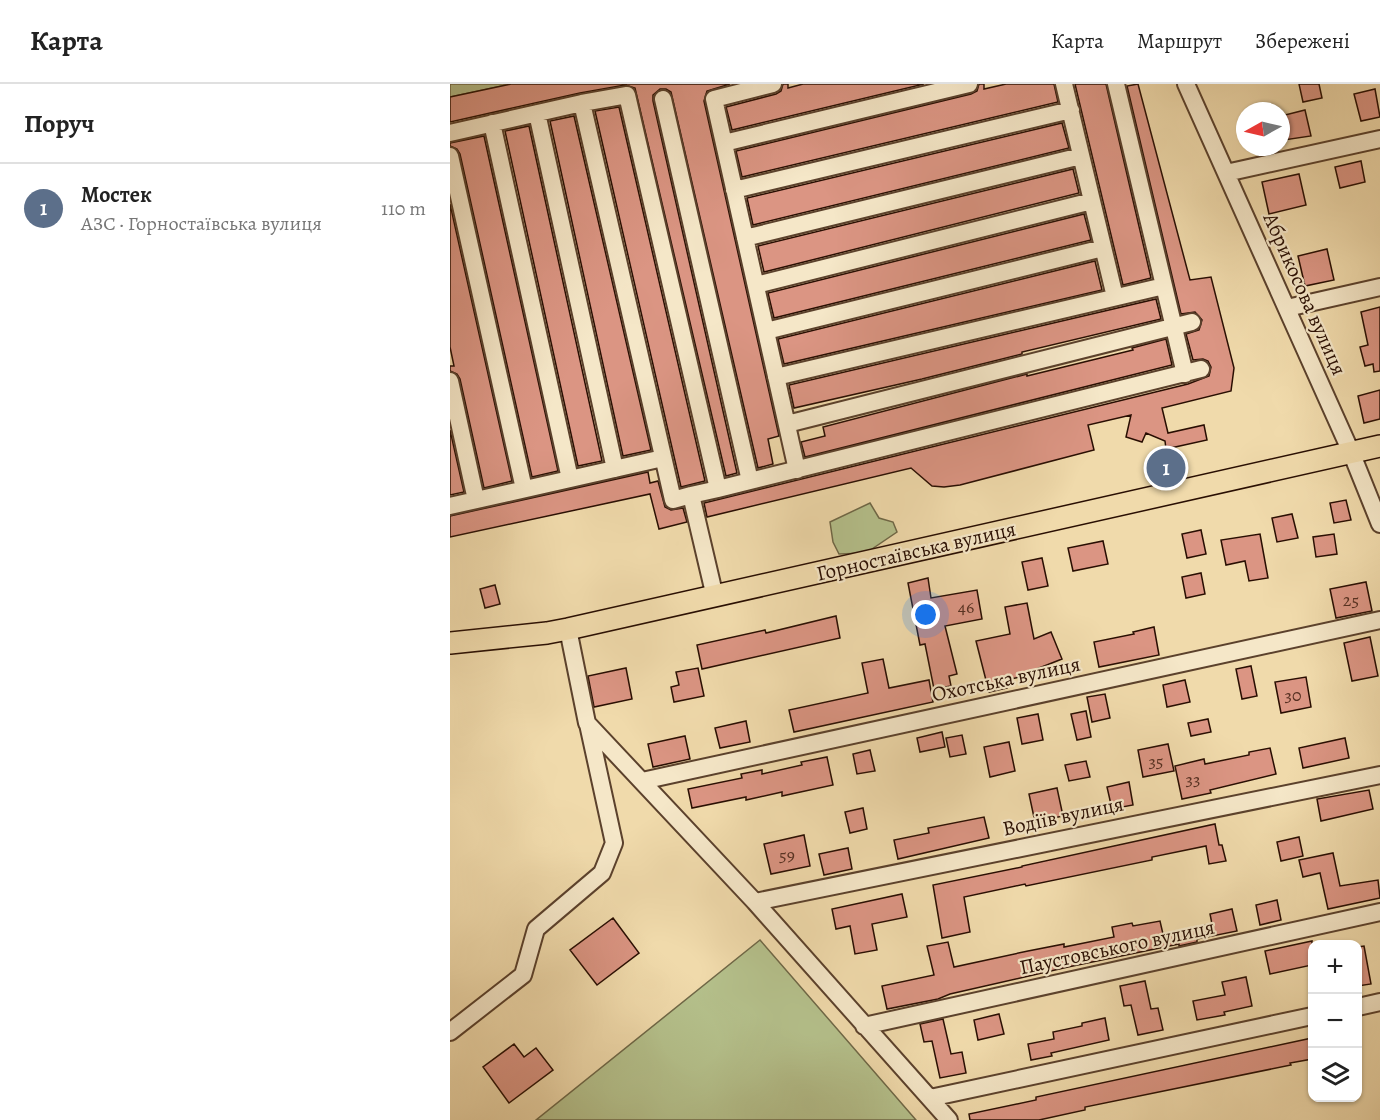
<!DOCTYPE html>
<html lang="uk">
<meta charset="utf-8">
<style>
:root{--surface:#fff;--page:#f6f6f6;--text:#222;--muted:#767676;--line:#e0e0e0;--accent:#8f2418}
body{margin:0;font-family:Alegreya,serif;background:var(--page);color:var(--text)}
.controls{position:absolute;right:18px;bottom:18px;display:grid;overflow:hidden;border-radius:12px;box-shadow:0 2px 4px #0004}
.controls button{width:54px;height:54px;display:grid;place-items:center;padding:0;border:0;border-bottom:2px solid var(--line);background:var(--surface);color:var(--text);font:30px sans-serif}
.compass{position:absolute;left:786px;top:18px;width:54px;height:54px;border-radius:50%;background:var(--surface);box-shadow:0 2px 4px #0004;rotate:262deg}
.you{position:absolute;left:476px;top:531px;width:21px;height:21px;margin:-15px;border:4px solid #fff;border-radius:50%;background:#1a73e8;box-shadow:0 0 0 9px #1a73e833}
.badge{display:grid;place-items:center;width:39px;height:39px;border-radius:50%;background:var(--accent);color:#fff;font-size:20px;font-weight:700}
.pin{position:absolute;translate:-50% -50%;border:3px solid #fff;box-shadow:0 2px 6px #0006}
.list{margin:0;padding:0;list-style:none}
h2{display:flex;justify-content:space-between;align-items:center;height:78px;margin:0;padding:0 24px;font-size:26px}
h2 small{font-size:20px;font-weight:400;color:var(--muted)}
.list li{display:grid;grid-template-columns:39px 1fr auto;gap:18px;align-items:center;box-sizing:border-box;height:90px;padding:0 24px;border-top:2px solid var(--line)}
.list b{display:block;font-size:22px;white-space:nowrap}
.list p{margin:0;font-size:20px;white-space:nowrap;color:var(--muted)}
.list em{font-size:20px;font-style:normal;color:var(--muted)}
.icon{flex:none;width:33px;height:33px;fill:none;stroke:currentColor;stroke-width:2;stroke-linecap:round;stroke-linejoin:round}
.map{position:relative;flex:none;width:930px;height:1036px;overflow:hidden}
header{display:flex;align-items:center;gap:36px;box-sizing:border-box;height:84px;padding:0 30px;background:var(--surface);border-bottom:2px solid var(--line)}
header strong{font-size:28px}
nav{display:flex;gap:33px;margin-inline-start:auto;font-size:21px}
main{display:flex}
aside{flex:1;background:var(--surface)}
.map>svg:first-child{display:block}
.green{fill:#b5c18c;stroke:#6f6847;stroke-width:1.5}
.building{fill:#db9583;stroke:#290e02;stroke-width:1.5}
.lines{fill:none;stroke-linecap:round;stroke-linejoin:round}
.minor-casing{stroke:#5b412c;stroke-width:20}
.major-casing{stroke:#290e02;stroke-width:24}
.minor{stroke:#f5e7c8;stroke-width:16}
.major{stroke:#f0daab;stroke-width:21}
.labels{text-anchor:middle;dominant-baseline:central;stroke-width:4.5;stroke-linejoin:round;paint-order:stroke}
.number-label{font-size:18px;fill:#563022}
.street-label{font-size:21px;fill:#290e02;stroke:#f5e7c8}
</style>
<header>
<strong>Карта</strong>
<nav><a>Карта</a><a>Маршрут</a><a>Збережені</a></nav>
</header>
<main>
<aside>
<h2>Поруч<small></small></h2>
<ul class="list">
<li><span class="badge" style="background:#5c6f8a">1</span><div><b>Мостек</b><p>АЗС · Горностаївська вулиця</p></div><em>110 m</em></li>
</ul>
</aside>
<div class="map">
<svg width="930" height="1036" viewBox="0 0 930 1036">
<rect width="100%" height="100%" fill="#f0daab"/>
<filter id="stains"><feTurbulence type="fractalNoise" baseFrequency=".00333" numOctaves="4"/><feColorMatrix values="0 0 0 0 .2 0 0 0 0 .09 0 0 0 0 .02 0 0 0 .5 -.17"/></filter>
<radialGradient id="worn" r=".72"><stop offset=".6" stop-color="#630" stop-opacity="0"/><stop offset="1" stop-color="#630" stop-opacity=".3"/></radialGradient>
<path class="green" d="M 0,0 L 61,0 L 0,13 Z
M 420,419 L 429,434 L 443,438 L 447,448 L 416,469 L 389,470 L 383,458 L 380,438 Z
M 310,856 L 466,1036 L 86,1036 Z"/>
<path class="building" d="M 61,0 L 280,0 L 257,7 L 254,17 L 329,352 L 318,355 L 323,380 L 308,384 L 221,8 L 216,5 L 210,5 L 203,11 L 203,17 L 287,389 L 276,392 L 185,4 L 175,1 L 130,9 L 0,38 L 0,13 Z
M 333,0 L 338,0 L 338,4 L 353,0 L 474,0 L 282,46 L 276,23 L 326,10 L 331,7 Z
M 529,0 L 534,0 L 534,5 L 556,0 L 604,0 L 608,18 L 292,93 L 286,67 L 521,10 L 527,7 Z
M 625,0 L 656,0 L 701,194 L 673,201 Z
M 688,0 L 740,196 L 761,193 L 784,284 L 781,307 L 712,324 L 718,349 L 754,341 L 757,356 L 716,365 L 715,357 L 696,349 L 692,358 L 676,353 L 681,331 L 638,341 L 644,366 L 510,401 L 494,403 L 482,402 L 461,384 L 257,433 L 254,419 L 738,300 L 759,292 L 761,283 L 758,277 L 753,275 L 743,276 L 736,250 L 749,246 L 752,236 L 745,228 L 731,230 L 677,2 Z
M 849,0 L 869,0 L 872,14 L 853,18 Z
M 925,5 L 930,33 L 911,37 L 904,10 Z
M 169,23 L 255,397 L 231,403 L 145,27 Z
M 855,26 L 861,52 L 834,56 L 831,32 Z
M 124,32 L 201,366 L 173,372 L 100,37 Z
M 612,39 L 619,64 L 303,141 L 297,114 Z
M 79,42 L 152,377 L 128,382 L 55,47 Z
M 34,52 L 108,387 L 82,393 L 10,70 L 7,65 L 0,62 L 0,59 Z
M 911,77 L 915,98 L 890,104 L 885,83 Z
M 623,85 L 629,109 L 314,188 L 308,162 Z
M 849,90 L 856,121 L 819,130 L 812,98 Z
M 0,120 L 62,397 L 34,404 L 10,295 L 7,290 L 0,287 L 0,282 L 4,282 L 0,263 Z
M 634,130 L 641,156 L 324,234 L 318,209 Z
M 877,165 L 884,196 L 855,202 L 848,172 Z
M 645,177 L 652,206 L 334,280 L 328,255 Z
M 706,215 L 711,235 L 572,268 L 572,270 L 472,295 L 344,324 L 339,301 Z
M 930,223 L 930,287 L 924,288 L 923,280 L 915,282 L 910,263 L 918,261 L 911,228 Z
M 716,255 L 722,281 L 355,373 L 351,358 L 375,352 L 373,343 L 577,290 L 577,292 L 683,266 L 682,264 Z
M 930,306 L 930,335 L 914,339 L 908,312 Z
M 0,346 L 14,408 L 0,411 Z
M 198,388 L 200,399 L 208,397 L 215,423 L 221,426 L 233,424 L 237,438 L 209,445 L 200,410 L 0,453 L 0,432 Z
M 896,416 L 901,436 L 884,439 L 880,419 Z
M 842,430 L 848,454 L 827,458 L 822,434 Z
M 751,446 L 756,470 L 737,474 L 732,450 Z
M 810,450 L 818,494 L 799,497 L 795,477 L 776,481 L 771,456 Z
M 884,450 L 887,470 L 866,473 L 863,453 Z
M 653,457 L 658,480 L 623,487 L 618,464 Z
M 592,474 L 598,502 L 578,506 L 572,478 Z
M 751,489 L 755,510 L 736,514 L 732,493 Z
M 478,494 L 481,514 L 527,506 L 532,535 L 495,542 L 507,590 L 499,592 L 501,602 L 484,605 L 475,560 L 470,561 L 458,499 Z
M 916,498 L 922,527 L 886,534 L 880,505 Z
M 45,501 L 50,520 L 35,524 L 30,505 Z
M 577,519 L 584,555 L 601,548 L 612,575 L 579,588 L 580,591 L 555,596 L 557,604 L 539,608 L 526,557 L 560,550 L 555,523 Z
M 386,532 L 390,554 L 252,585 L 247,561 L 315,546 L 316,549 Z
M 704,543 L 709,571 L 649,583 L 644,558 L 684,550 L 683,548 Z
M 920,553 L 928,592 L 902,597 L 894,559 Z
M 433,575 L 439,604 L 479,596 L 483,618 L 344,648 L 339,626 L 418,609 L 412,579 Z
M 801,582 L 807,612 L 792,615 L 786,585 Z
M 176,584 L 182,615 L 144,623 L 138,592 Z
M 248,584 L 254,612 L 224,618 L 221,603 L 229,601 L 226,588 Z
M 856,593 L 861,623 L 831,629 L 825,598 Z
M 735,596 L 740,618 L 717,623 L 713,601 Z
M 655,610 L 660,634 L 642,638 L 637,613 Z
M 636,627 L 641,653 L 627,656 L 621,630 Z
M 588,630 L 593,656 L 572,660 L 567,634 Z
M 758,635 L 761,648 L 741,652 L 738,639 Z
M 296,637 L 300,658 L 270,664 L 265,644 Z
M 492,648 L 495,663 L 470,668 L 467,654 Z
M 512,651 L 516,670 L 500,673 L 496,654 Z
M 235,652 L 240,675 L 203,683 L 198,660 Z
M 895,654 L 899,674 L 853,684 L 849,664 Z
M 559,658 L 565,687 L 540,693 L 534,663 Z
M 718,660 L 724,687 L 693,693 L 688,666 Z
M 820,664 L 826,690 L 760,706 L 761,709 L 732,715 L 725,682 L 754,675 L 755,680 L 799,671 L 799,668 Z
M 420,666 L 425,687 L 407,690 L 403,670 Z
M 377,673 L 383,701 L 332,712 L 332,708 L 296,716 L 296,713 L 242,724 L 238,705 L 292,694 L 291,690 L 312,686 L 312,690 L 352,681 L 351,678 Z
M 636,677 L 640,693 L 619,697 L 615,681 Z
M 679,698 L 683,721 L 662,725 L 657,703 Z
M 607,704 L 613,732 L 585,738 L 579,710 Z
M 919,706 L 923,725 L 871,737 L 867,715 Z
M 413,724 L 417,745 L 400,749 L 395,728 Z
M 534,733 L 539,754 L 448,775 L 444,756 L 479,749 L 478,744 Z
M 765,740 L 769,761 L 772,761 L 776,777 L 759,780 L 756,762 L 702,773 L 702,776 L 576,802 L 575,800 L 514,813 L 520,848 L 492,854 L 483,801 L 572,783 L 572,782 Z
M 354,751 L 360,782 L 321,790 L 314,760 Z
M 849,753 L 853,772 L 831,777 L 827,758 Z
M 398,764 L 402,785 L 374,791 L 369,770 Z
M 883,769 L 890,802 L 928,796 L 930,814 L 878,825 L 870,789 L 853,793 L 849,776 Z
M 452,810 L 457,833 L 422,840 L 427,866 L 405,870 L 400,842 L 386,845 L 382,825 Z
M 827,816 L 831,836 L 810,841 L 806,821 Z
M 782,825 L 787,847 L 747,855 L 747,858 L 729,862 L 729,860 L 618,883 L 500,910 L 488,915 L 437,925 L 432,902 L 484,891 L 477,862 L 498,858 L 504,883 L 578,867 L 614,860 L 614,863 L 664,853 L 662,843 L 682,839 L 683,842 L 710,837 L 713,850 L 762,840 L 760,830 Z
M 163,834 L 189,869 L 147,901 L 120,866 Z
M 862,857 L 862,881 L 820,890 L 815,867 Z
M 914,862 L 921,900 L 908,902 L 908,863 Z
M 796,893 L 802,922 L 774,928 L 775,931 L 747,936 L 743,917 L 775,911 L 772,898 Z
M 695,897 L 701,925 L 708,924 L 713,946 L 688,951 L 681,921 L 674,922 L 670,902 Z
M 549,930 L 554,950 L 528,956 L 524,936 Z
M 655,934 L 659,956 L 601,969 L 602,972 L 581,976 L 578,960 L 604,955 L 603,948 L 632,942 L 632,939 Z
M 493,935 L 501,970 L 512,968 L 516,989 L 490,994 L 482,957 L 474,958 L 470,940 Z
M 862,954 L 862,975 L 840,979 L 841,981 L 635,1023 L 635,1026 L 589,1036 L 520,1036 L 519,1030 L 586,1016 L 586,1013 Z
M 64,960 L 74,973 L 86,964 L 103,986 L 59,1019 L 33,983 Z"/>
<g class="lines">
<g class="minor-casing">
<path id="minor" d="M 323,0 L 264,15 L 347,386
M 614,0 L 665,213
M 666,0 L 735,290
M 736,0 L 901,368 L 930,440
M 213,15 L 300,397
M 87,29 L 165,385
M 42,39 L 120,395
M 0,49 L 132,19
M 274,59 L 519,0
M 0,72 L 74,405
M 776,89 L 930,55
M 284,106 L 621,26
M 295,154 L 631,72
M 306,201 L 642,117
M 837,224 L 930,203
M 316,247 L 653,164
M 326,293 L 714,202
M 0,297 L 26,416
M 337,340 L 742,238
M 268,405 L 751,285
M 241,411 L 268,405 L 177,11 L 132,19 L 223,416 L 241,411 L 265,513
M 0,422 L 213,374
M 118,545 L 137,639 L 305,818 L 499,1036
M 192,697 L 930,536
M 305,818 L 930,691
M 908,923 L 930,918
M 414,942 L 930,828
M 0,948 L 73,891 L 86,845 L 152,789 L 164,759 L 138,640
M 480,1014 L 862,932"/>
</g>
<g class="major-casing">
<path id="major" d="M 0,559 L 97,549 L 118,545 L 930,362"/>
</g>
<use href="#minor" class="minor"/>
<use href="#major" class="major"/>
</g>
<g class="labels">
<g class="number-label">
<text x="901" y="516">25</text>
<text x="516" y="523">46</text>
<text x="843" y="611">30</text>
<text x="706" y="677">35</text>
<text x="743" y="695">33</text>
<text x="337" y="771">59</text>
</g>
<g class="street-label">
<text transform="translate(855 210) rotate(66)">Абрикосова вулиця</text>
<text transform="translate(466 467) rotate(-13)">Горностаївська вулиця</text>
<text transform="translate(556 595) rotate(-12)">Охотська вулиця</text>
<text transform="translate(613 732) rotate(-12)">Водіїв вулиця</text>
<text transform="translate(667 863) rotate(-12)">Паустовського вулиця</text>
</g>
</g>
<rect width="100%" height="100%" filter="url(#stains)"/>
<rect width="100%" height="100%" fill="url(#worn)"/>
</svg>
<div class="controls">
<button>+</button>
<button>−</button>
<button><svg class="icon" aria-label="layers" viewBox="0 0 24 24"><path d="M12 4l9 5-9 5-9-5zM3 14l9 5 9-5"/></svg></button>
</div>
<svg class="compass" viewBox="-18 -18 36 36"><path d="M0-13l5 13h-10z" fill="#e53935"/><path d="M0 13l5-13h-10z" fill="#767676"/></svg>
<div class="you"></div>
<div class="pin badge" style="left:716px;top:384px;background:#5c6f8a">1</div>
</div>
</main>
